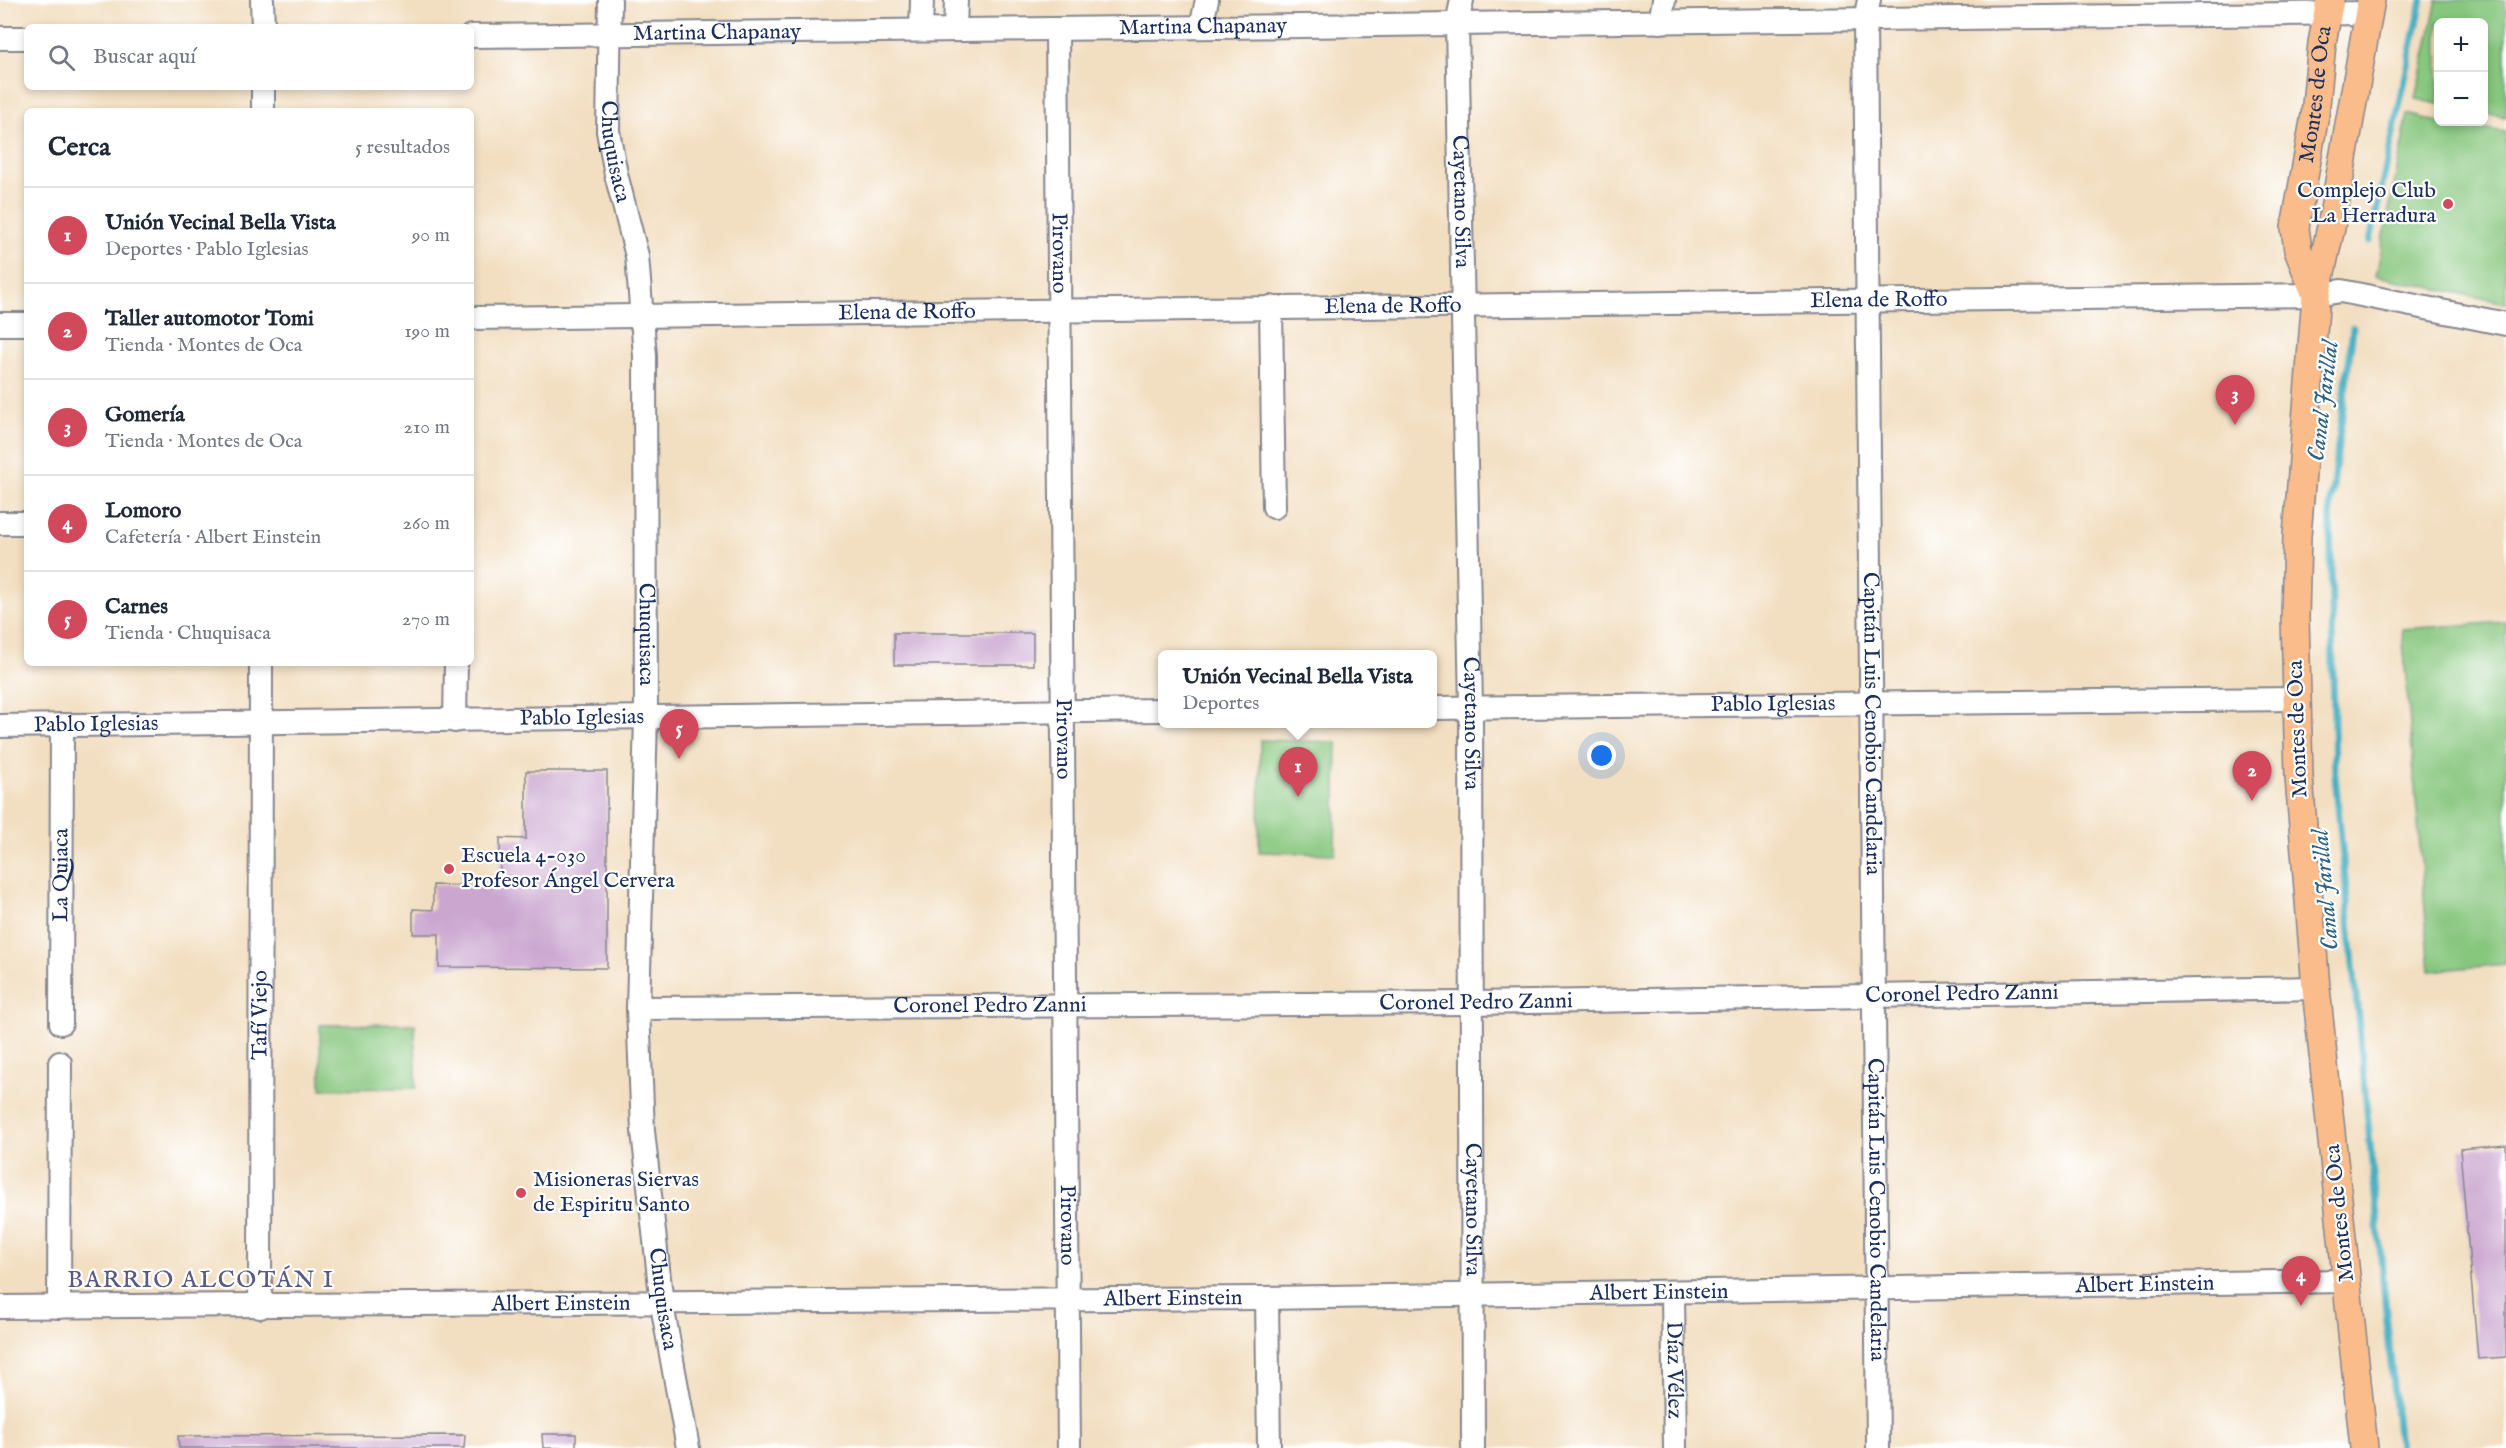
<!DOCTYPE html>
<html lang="es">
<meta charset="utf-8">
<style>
:root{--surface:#fff;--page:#f2f2f3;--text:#1f2937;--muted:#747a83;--line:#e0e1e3;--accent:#d1495b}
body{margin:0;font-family:"IM FELL English",serif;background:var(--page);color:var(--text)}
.controls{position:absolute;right:18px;top:18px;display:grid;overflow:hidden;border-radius:9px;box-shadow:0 3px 9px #0003}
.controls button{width:54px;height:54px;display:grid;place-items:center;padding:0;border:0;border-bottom:2px solid var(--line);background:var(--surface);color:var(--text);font:30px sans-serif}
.you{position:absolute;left:1602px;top:756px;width:21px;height:21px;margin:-15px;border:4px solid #fff;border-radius:50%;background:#1a73e8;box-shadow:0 0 0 9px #1a73e833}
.badge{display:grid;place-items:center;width:39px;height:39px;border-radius:50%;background:var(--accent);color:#fff;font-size:20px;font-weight:700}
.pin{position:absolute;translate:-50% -50px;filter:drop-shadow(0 2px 3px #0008)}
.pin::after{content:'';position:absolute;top:32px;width:21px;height:18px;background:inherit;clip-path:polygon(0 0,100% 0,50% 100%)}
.popup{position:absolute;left:1158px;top:650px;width:279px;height:78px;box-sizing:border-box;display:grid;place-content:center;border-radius:9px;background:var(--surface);filter:drop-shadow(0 2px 4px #0005);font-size:20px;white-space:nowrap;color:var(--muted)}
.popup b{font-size:22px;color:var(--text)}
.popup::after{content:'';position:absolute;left:50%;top:100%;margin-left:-12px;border:12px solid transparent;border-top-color:var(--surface)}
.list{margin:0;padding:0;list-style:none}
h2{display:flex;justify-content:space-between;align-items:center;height:78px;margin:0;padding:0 24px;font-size:26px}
h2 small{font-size:20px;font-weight:400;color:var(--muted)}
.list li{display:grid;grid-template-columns:39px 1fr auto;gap:18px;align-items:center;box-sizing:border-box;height:96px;padding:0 24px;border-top:2px solid var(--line)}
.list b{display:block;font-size:22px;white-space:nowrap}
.list p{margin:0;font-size:20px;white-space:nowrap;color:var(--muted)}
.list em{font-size:20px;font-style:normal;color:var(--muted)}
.icon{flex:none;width:33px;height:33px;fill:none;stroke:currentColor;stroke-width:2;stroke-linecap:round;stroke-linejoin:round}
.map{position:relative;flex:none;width:2506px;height:1448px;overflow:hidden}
.search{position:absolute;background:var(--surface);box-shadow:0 3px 9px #0003;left:24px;top:24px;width:450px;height:66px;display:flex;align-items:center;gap:15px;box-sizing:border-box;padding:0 21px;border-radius:9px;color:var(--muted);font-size:22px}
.panel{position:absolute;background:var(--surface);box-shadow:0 3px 9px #0003;left:24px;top:108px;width:450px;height:558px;border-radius:9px}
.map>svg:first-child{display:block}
.green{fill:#86c67d;stroke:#507a6e;stroke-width:1.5}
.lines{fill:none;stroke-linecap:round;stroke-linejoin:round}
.stream{stroke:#42aec1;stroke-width:7}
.building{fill:#cba7d0}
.minor-casing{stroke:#86868f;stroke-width:26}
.major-casing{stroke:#86868f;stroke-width:30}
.minor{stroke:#fff;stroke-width:22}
.major{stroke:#f9bc8a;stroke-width:27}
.poi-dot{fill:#d1495b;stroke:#fff;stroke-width:2}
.labels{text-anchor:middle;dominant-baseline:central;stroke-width:4.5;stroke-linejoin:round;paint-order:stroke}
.street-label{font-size:22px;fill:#1b2f5e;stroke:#fff}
.poi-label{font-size:22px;fill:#1b2f5e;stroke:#fff;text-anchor:start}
.water-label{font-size:24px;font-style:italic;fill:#2b6286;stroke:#fff}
.neighbourhood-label{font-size:24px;letter-spacing:1.5px;fill:#595986;stroke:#fff}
</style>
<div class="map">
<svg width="2506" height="1448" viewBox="0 0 2506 1448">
<rect width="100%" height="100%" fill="#fff"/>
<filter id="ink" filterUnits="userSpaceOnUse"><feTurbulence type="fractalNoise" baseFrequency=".0167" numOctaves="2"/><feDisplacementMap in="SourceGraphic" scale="12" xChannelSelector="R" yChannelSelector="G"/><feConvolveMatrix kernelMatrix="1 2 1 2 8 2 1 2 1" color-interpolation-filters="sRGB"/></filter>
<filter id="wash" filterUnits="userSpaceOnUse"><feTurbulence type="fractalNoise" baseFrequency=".008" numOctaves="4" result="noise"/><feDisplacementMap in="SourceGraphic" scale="24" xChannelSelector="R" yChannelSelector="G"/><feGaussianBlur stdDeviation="1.35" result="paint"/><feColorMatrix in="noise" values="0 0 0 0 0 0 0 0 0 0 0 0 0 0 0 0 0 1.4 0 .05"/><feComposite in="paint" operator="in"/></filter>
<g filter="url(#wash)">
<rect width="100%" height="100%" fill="#f2dec0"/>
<path class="green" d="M 2437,0 L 2506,0 L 2506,117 L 2484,113 L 2484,22 L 2438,22 L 2438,104 L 2416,99 Z
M 2408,114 L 2438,122 L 2506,132 L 2506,303 L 2376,276 Z
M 2506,622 L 2506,964 L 2430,971 L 2402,629 Z
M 1260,740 L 1337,742 L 1335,854 L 1259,852 Z
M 415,1024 L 416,1088 L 321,1089 L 320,1025 Z"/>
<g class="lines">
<path class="stream" d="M 2370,241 L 2422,0
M 2353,328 L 2330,509 L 2335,775 L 2399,1448"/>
</g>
<g id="blocks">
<path class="building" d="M 894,633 L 1033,633 L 1033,665 L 894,665 Z
M 526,771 L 607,771 L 607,968 L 439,967 L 439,934 L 413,934 L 413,909 L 433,910 L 433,885 L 500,886 L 500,838 L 526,839 Z
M 2506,1145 L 2506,1357 L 2478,1359 L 2460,1149 Z
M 542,1434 L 576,1434 L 576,1448 L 543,1448 Z
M 465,1435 L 464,1448 L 179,1448 L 178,1436 Z"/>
</g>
</g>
<g filter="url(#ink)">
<use href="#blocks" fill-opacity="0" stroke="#86868f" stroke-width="1.5"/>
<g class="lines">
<g class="minor-casing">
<g id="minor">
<path d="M 262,0 L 263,27"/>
<path id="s1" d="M 610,0 L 608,131 L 616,174 L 637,256 L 645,356 L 646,717 L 638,1008 L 643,1131 L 662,1305 L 688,1448"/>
<path id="s2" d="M 1462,0 L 1457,24 L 1471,707 L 1473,1448"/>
<path id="s3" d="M 1869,0 L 1865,20 L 1878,1448"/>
<path d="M 1660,22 L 1664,0"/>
<path d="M 1201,27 L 1207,0"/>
<path d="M 955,29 L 956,0"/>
<path id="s4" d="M 1057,29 L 1069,1448"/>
<path d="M 921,30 L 922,0"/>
<path id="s5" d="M 471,36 L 2368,13"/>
<path d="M 0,38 L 27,38"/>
<path d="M 263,111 L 263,87"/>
<path d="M 1271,307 L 1274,507"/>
<path id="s6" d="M 471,318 L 2316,295 L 2341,291 L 2506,324"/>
<path d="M 0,324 L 27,324"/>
<path d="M 0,523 L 27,523"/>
<path id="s7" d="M 1433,708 L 2295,699"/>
<path d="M 455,721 L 456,663"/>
<path id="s8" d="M 0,726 L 1163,710"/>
<path id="s9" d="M 638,1008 L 1472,1003 L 2316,988"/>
<path id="s10" d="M 61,1023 L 62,725"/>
<path id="s11" d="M 1673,1294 L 1675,1448"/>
<path d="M 1267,1299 L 1269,1448"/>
<path id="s12" d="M 0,1307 C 782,1304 1565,1297 2347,1281"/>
<path d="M 59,1307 L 60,1063"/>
<path id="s13" d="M 260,1307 L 261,663"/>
</g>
</g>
<g class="major-casing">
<g id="major">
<path id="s14" d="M 2316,295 L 2298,250 L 2295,228 L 2315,115 L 2322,43 L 2330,0"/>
<path d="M 2364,1448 L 2316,988 L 2299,777 L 2295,617 L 2297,536 L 2316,295 L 2331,227 L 2371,0"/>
</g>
</g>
<use href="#minor" class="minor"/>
<use href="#major" class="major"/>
</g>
</g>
<g class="poi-dot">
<circle cx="2448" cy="204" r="6"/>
<circle cx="449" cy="869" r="6"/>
<circle cx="521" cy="1193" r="6"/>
</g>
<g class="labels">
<g class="street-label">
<text stroke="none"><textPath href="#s5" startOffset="732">Martina Chapanay</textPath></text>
<text stroke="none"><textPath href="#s5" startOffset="246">Martina Chapanay</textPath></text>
<text stroke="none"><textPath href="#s14" startOffset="206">Montes de Oca</textPath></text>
<text stroke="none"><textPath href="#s1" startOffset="152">Chuquisaca</textPath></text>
<text stroke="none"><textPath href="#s2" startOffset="202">Cayetano Silva</textPath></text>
<text stroke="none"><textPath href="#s4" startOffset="224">Pirovano</textPath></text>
<text stroke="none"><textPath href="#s6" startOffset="1408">Elena de Roffo</textPath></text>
<text stroke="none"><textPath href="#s6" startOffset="922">Elena de Roffo</textPath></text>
<text stroke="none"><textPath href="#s6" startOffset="436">Elena de Roffo</textPath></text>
<text stroke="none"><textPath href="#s1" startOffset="638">Chuquisaca</textPath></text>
<text stroke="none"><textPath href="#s7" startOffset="340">Pablo Iglesias</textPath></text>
<text stroke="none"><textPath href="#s8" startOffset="582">Pablo Iglesias</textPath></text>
<text stroke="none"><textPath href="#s2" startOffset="724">Cayetano Silva</textPath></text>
<text stroke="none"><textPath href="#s3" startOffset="724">Capitán Luis Cenobio Candelaria</textPath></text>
<text stroke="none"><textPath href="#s8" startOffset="96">Pablo Iglesias</textPath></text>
<text transform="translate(2298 729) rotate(-92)">Montes de Oca</text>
<text stroke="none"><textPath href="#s4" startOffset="710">Pirovano</textPath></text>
<text stroke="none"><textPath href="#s10" startOffset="148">La Quiaca</textPath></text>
<text stroke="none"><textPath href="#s9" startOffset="1324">Coronel Pedro Zanni</textPath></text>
<text stroke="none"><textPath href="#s9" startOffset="838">Coronel Pedro Zanni</textPath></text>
<text stroke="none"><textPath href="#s9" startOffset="352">Coronel Pedro Zanni</textPath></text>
<text stroke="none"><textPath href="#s13" startOffset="292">Tafí Viejo</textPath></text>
<text stroke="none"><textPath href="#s2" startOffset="1210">Cayetano Silva</textPath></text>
<text stroke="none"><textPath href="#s3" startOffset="1210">Capitán Luis Cenobio Candelaria</textPath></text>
<text transform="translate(2340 1213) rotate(-96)">Montes de Oca</text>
<text stroke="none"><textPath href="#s4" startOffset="1196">Pirovano</textPath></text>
<text stroke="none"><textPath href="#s12" startOffset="2145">Albert Einstein</textPath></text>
<text stroke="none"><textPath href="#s12" startOffset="1659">Albert Einstein</textPath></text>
<text stroke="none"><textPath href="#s1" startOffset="1304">Chuquisaca</textPath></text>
<text stroke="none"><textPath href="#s12" startOffset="1173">Albert Einstein</textPath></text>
<text stroke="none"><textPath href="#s12" startOffset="561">Albert Einstein</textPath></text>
<text stroke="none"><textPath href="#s11" startOffset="76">Díaz Vélez</textPath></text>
</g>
<g class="poi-label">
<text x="2436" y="191" text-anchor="end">Complejo Club<tspan x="2436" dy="25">La Herradura</tspan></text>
<text x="461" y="856">Escuela 4-030<tspan x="461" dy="25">Profesor Ángel Cervera</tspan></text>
<text x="533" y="1180">Misioneras Siervas<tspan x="533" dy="25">de Espiritu Santo</tspan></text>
</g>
<g class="water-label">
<text transform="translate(2324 401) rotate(-83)">Canal Jarillal</text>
<text transform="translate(2326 890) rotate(-95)">Canal Jarillal</text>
</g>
<g class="neighbourhood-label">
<text x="201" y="1280">BARRIO ALCOTÁN I</text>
</g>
</g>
</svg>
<div class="controls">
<button>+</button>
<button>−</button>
</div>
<div class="you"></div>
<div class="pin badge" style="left:1298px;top:797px">1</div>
<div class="popup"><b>Unión Vecinal Bella Vista</b>Deportes</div>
<div class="pin badge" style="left:2252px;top:801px">2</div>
<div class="pin badge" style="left:2235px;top:425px">3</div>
<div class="pin badge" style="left:2301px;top:1306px">4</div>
<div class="pin badge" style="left:679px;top:759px">5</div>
<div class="search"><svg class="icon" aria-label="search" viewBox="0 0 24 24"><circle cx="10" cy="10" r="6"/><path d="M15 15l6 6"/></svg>Buscar aquí</div>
<section class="panel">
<h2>Cerca<small>5 resultados</small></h2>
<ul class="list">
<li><span class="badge">1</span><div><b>Unión Vecinal Bella Vista</b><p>Deportes · Pablo Iglesias</p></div><em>90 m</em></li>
<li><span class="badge">2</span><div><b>Taller automotor Tomi</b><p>Tienda · Montes de Oca</p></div><em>190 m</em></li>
<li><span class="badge">3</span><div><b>Gomería</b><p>Tienda · Montes de Oca</p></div><em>210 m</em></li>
<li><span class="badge">4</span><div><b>Lomoro</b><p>Cafetería · Albert Einstein</p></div><em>260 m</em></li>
<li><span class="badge">5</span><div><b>Carnes</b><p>Tienda · Chuquisaca</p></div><em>270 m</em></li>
</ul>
</section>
</div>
